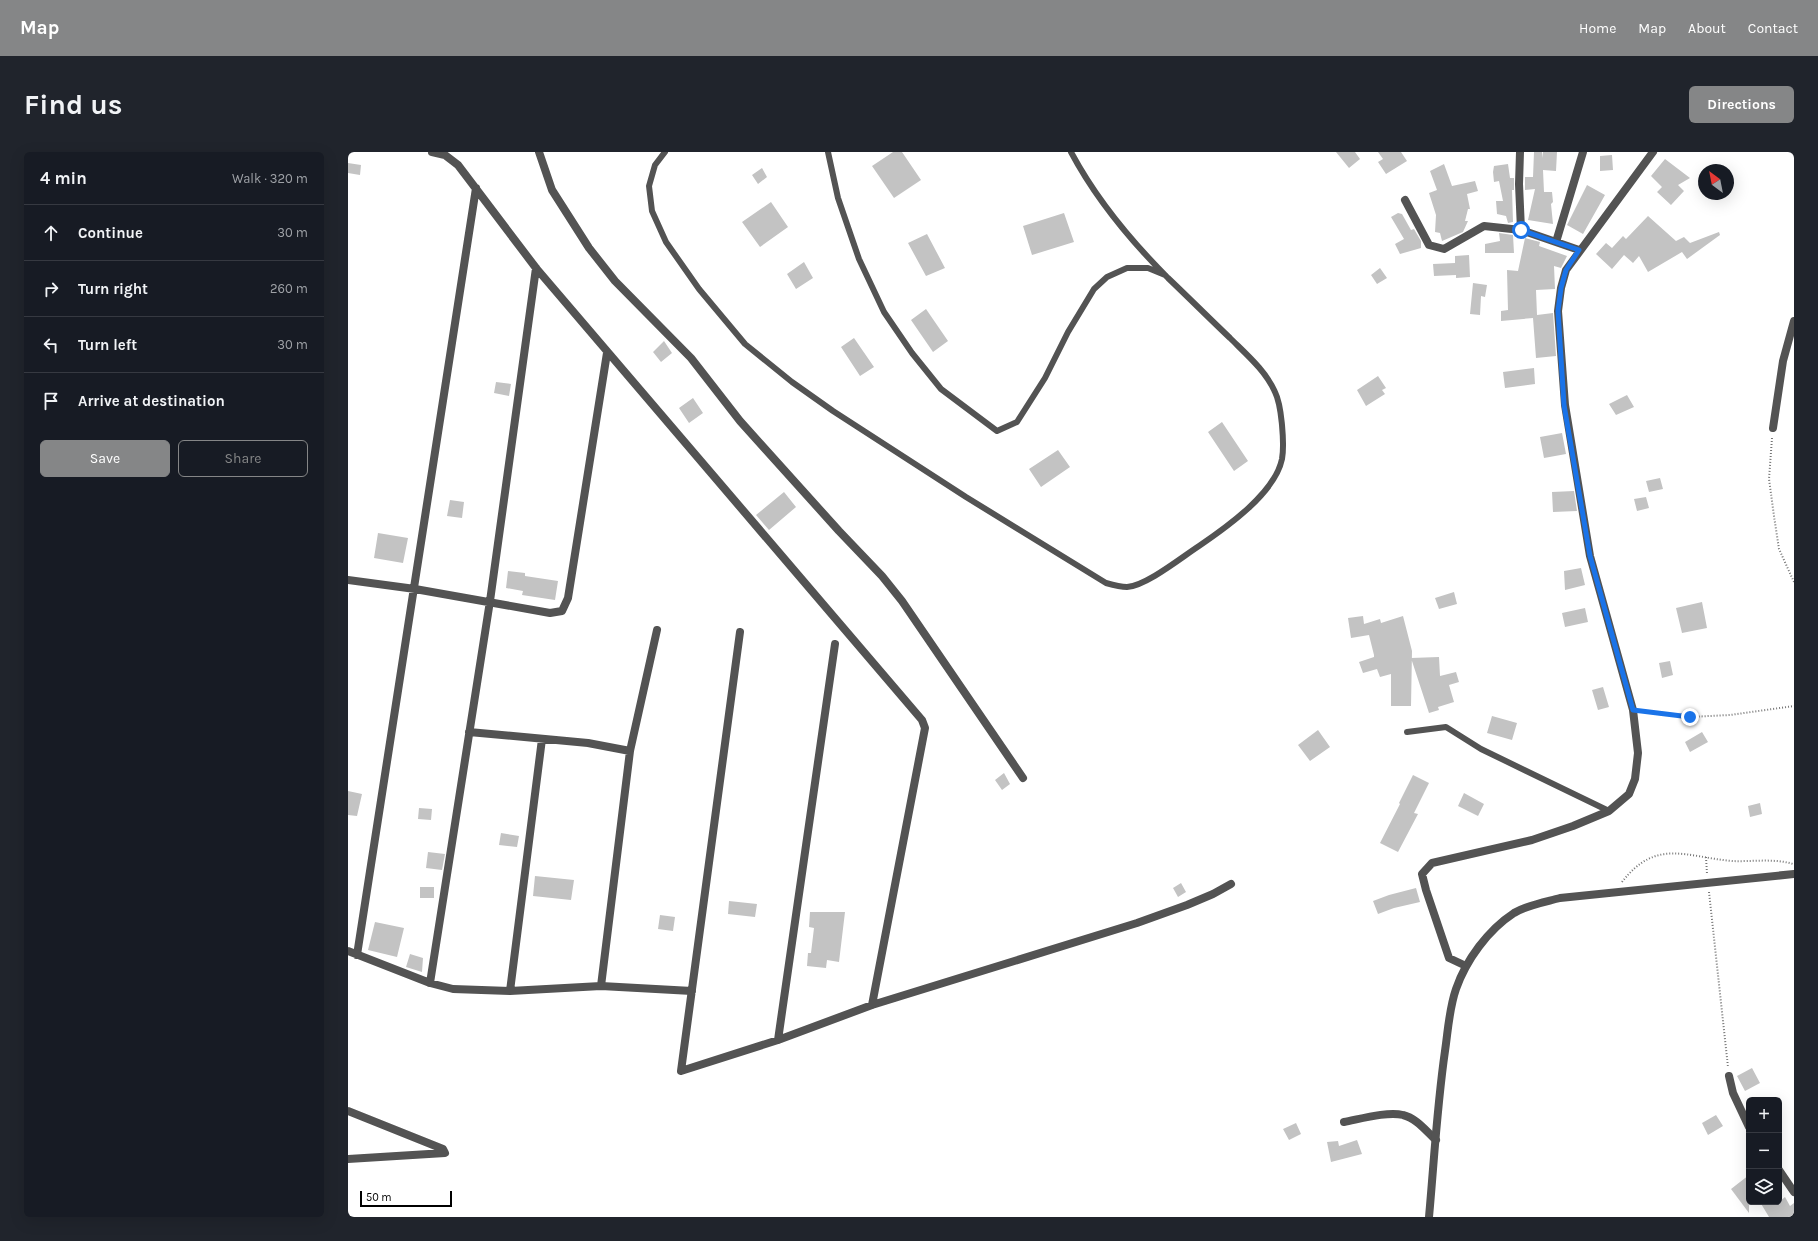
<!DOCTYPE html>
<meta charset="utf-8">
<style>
:root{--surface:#171b24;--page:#20242c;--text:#f1f3f6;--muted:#9ea1a6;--line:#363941;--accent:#858687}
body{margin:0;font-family:Karla,sans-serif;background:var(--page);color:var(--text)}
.controls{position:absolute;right:12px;bottom:12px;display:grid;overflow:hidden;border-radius:6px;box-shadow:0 4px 16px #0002}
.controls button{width:36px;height:36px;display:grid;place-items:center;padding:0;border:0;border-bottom:1px solid var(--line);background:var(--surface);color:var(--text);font:20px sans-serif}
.compass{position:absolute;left:1350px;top:12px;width:36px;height:36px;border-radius:50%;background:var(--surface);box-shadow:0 4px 16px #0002;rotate:328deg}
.scale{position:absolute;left:12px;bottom:10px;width:92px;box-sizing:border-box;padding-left:4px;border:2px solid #000;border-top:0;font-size:11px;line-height:14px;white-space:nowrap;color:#000;-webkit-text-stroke:3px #fff;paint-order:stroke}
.stop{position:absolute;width:12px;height:12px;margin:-9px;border:3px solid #1a73e8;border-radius:50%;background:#fff}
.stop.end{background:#1a73e8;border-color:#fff;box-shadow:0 1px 4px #0008}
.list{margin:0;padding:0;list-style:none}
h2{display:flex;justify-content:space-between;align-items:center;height:52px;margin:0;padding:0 16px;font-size:17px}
h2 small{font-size:13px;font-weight:400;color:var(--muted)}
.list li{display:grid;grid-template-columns:26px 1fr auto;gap:12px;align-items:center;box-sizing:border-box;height:56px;padding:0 16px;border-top:1px solid var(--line)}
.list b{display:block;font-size:15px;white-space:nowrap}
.list em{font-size:13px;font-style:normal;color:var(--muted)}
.actions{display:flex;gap:8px;padding:12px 16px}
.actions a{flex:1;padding:9px 0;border:1px solid var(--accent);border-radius:6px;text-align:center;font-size:14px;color:var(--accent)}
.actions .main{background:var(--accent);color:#fff}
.icon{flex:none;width:22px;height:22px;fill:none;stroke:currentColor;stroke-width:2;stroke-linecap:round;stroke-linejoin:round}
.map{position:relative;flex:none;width:1446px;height:1065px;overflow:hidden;border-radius:6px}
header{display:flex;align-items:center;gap:24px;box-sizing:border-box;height:56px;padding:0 20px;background:var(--accent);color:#fff}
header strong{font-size:19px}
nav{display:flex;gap:22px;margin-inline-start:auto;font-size:14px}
.intro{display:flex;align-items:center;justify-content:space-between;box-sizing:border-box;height:96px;padding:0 24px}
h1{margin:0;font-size:28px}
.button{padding:10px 18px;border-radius:6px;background:var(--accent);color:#fff;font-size:14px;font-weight:700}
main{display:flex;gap:24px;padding:0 24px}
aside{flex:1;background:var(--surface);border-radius:6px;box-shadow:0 4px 16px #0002}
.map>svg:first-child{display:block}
.building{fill:#c3c3c3}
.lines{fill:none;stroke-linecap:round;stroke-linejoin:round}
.path{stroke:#757575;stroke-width:2;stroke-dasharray:1 2;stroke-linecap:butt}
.service{stroke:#535353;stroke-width:6}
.minor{stroke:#535353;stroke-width:8}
.tertiary{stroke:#535353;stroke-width:8}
.route{stroke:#1a73e8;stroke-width:5}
</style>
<header>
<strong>Map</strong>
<nav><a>Home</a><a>Map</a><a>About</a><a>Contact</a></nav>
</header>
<div class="intro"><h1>Find us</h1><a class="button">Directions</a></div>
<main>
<aside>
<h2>4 min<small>Walk · 320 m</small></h2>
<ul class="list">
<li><svg class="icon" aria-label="ahead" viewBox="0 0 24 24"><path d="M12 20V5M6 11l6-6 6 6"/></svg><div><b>Continue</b></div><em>30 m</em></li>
<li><svg class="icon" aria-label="right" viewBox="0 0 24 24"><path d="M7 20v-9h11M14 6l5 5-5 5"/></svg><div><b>Turn right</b></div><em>260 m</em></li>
<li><svg class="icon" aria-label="left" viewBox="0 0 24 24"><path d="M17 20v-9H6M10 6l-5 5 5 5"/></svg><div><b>Turn left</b></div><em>30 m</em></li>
<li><svg class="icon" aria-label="arrive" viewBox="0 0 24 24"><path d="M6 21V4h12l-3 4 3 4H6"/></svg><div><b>Arrive at destination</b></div></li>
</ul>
<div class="actions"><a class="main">Save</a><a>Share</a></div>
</aside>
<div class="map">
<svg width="1446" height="1065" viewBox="0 0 1446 1065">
<rect width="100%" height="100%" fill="#fff"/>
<path class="building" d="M 545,0 L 554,0 L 573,28 L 546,46 L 524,14 Z
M 988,0 L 1007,0 L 1012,7 L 1001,16 Z
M 1030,0 L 1053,0 L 1059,9 L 1038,22 L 1030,10 L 1035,7 Z
M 1186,0 L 1194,0 L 1195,6 L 1195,0 L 1209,0 L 1208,19 L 1195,18 L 1196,40 L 1204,40 L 1205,50 L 1203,52 L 1205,72 L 1180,68 L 1187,37 L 1177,38 L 1177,25 L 1185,25 Z
M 1264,3 L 1265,18 L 1252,19 L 1252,4 Z
M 1317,7 L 1342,26 L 1330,33 L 1336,39 L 1323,53 L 1309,40 L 1314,35 L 1303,24 Z
M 0,11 L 13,13 L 12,23 L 0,21 Z
M 1096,12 L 1104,34 L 1127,29 L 1130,39 L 1119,42 L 1122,57 L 1120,57 L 1117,69 L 1120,69 L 1115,80 L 1094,89 L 1092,81 L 1087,80 L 1088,63 L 1081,41 L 1089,38 L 1082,19 Z
M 1160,12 L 1162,26 L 1166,26 L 1166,38 L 1164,38 L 1165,70 L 1160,71 L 1158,64 L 1149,62 L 1148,49 L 1155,49 L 1151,29 L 1146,30 L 1145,20 L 1146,14 Z
M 414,16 L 419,25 L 410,32 L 404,23 Z
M 1239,33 L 1257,43 L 1235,82 L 1219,73 Z
M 423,50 L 440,75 L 412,95 L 394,70 Z
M 716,61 L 726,90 L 684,103 L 675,74 Z
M 1050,61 L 1054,62 L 1063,78 L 1066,77 L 1073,89 L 1073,96 L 1052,102 L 1047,92 L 1056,87 L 1043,65 Z
M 1300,64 L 1328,89 L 1336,85 L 1342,91 L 1371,80 L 1372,83 L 1339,107 L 1334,100 L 1300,120 L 1291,104 L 1285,111 L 1276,103 L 1264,117 L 1248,102 L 1258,91 L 1264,96 L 1275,84 L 1278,87 Z
M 1151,81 L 1165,83 L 1166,101 L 1137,101 L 1137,92 L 1152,89 Z
M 579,82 L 597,116 L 578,124 L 560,91 Z
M 1177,86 L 1192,90 L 1191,94 L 1219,104 L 1213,116 L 1206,114 L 1207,137 L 1188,138 L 1189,163 L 1205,161 L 1208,204 L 1188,206 L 1185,166 L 1153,169 L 1153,159 L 1160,158 L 1159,118 L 1170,119 Z
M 1121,103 L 1122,125 L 1108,126 L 1108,123 L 1086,124 L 1085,112 L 1107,111 L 1107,104 Z
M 456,110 L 465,126 L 448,137 L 439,122 Z
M 1032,116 L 1039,126 L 1029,132 L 1023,123 Z
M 1125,131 L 1139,133 L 1137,145 L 1133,144 L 1132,163 L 1122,162 Z
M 578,157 L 600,189 L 585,200 L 563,168 Z
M 506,186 L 526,215 L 512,224 L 493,195 Z
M 316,189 L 324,201 L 313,210 L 305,200 Z
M 1186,216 L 1187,232 L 1157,236 L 1155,220 Z
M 1030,224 L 1038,236 L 1034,238 L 1037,242 L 1018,254 L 1009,238 Z
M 148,230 L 163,232 L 161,244 L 146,241 Z
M 1279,243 L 1286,255 L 1268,263 L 1261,252 Z
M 345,246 L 355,261 L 341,271 L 331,256 Z
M 874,270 L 900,309 L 886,319 L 860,280 Z
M 1214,281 L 1218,302 L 1196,306 L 1192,285 Z
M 710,298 L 722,315 L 693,335 L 681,317 Z
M 1312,326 L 1315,337 L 1301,340 L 1298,329 Z
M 1226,339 L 1229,359 L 1205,360 L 1204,340 Z
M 436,340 L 448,355 L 421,378 L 408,363 Z
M 1298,345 L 1301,356 L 1289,359 L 1286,347 Z
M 102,348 L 116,350 L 114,366 L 99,364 Z
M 30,381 L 60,386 L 55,411 L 26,406 Z
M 1233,416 L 1237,433 L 1217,438 L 1216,419 Z
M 160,419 L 177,421 L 177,424 L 210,429 L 207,448 L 174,443 L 175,439 L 158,436 Z
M 1106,440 L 1109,452 L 1091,457 L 1087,446 Z
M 1354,450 L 1359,476 L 1334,481 L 1328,456 Z
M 1237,456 L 1240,470 L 1217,475 L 1214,461 Z
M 1015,464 L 1016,472 L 1032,467 L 1033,471 L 1055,464 L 1064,499 L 1063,554 L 1043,554 L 1043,522 L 1032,525 L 1029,517 L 1015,521 L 1011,510 L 1026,505 L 1026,503 L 1021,483 L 1003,486 L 1000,466 Z
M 1091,505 L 1092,524 L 1108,520 L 1111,530 L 1101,533 L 1106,550 L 1090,555 L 1091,558 L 1081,561 L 1063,506 Z
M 1322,509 L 1325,523 L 1314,526 L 1311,511 Z
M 1255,535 L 1261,555 L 1250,558 L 1244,538 Z
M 1144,564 L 1169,571 L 1164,588 L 1139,581 Z
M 970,578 L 982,595 L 962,609 L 950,593 Z
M 1354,580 L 1360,590 L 1342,600 L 1337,590 Z
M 656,621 L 662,632 L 654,638 L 647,628 Z
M 1065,623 L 1081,631 L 1066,661 L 1070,662 L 1050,700 L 1032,691 L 1052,652 L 1051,651 Z
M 0,639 L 14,642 L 9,664 L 0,663 Z
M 1116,641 L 1136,652 L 1130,664 L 1110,654 Z
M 1412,651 L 1414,662 L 1402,665 L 1400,654 Z
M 71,656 L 84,657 L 83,668 L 70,667 Z
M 153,681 L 171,684 L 169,695 L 151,693 Z
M 80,700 L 97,702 L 94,718 L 78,716 Z
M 187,724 L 226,728 L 223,748 L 185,744 Z
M 833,731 L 838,740 L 830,745 L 825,736 Z
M 72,735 L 86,735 L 86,746 L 72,746 Z
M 1068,736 L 1072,750 L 1046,756 L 1030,762 L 1025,749 L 1041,743 Z
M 381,749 L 409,752 L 407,765 L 380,762 Z
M 462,760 L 497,760 L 491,810 L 479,808 L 478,816 L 459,814 L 460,801 L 463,801 L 466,776 L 461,775 Z
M 312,763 L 327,765 L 325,779 L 310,777 Z
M 27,770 L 56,776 L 49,805 L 20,798 Z
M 62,802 L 75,806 L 74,820 L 58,815 Z
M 1404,916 L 1412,931 L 1397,939 L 1389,924 Z
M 1368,963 L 1375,974 L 1360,983 L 1354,971 Z
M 948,971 L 953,982 L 941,988 L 935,977 Z
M 1009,988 L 1014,1002 L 983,1010 L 979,990 L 990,989 L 991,994 Z
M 1401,1023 L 1401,1061 L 1383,1037 Z
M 1437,1045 L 1442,1054 L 1446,1051 L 1446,1065 L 1421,1065 L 1412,1050 L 1431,1050 Z"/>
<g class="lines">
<path class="path" d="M 1424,286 L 1421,327 L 1426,364 L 1431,397 L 1446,430
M 1294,559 L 1342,565 L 1382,563 L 1446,554
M 1358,705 L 1359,722
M 1274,730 C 1308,686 1338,705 1384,709 C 1403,710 1426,706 1445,712
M 1361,740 L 1380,915"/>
<path class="service" d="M 317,0 L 307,13 L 301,34 L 304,59 L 318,90 L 351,137 L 397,192 L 444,230 L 485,259 L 618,345 L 758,431 C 765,433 772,435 779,435 C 798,434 834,405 851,394 C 879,375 927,341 934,307 C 936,296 935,284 934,273 C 933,263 932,250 927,240 C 918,219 898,202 882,186 C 861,166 841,146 820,126 C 783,89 748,47 723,0
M 480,0 L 490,46 L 511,107 L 536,160 L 564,201 L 593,237 L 649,279 L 669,270 L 697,226 L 720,180 L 746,137 L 759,125 L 779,116 L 800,116 L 817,123
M 1059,580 L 1098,575 L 1133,597 L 1261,659"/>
<path class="minor" d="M 84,0 L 97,3 L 110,13 L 188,116 L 574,568 L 577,576 L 524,853
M 191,0 L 204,38 L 241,96 L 267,129 L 343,206 L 392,269 L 491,379 L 534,424 L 554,449 L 675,626
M 1172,0 L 1171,32 L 1173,78
M 1057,48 L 1081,93 L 1096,97 L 1136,74 L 1173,78 L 1231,98
M 1208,90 L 1235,0
M 1425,276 L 1435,209 L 1446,169
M 0,428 L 67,437 L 202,461 L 214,459 L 220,446 L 259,201
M 392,480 L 333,919 L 430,888 L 524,853 L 789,771 L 839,753 L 865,742 L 883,732
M 121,580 L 240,591 L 282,599
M 0,799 L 82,831 L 105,837 L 162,839 L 253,834 L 344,839
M 9,803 L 128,36
M 1118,814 L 1101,806 L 1078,738 L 1074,722 L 1084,711 L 1184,688 L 1225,674 L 1261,659 L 1281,642 L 1287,627 L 1290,601 L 1285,558 L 1242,404 L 1217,253 L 1210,159 L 1213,136 L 1218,118 L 1305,0
M 82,831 L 142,449 L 188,116
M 253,834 L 282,599 L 309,478
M 162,839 L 194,587
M 430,888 L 487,492
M 1381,924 L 1385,941 L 1401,975
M 0,959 L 95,997 L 97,1001 L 0,1007
M 996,970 C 1012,967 1040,959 1055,963 C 1068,966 1078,979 1088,988
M 1431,1018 L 1446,1040"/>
<path class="tertiary" d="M 1081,1065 C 1086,1010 1089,954 1097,899 C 1100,879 1101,857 1108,837 C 1118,808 1140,778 1166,761 C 1179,753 1197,750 1212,746 L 1446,722"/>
</g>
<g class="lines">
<path class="route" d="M 1173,78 L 1231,98 L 1218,118 L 1213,136 L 1210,159 L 1216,253 L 1242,404 L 1285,558 L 1342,565"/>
</g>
</svg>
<div class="controls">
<button>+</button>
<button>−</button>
<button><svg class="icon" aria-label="layers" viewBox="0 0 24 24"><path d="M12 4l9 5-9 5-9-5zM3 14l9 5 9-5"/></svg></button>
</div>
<svg class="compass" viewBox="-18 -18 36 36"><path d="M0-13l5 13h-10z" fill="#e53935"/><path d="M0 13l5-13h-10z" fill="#9ea1a6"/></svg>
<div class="scale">50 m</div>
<div class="stop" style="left:1173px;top:78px"></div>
<div class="stop end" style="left:1342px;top:565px"></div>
</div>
</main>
